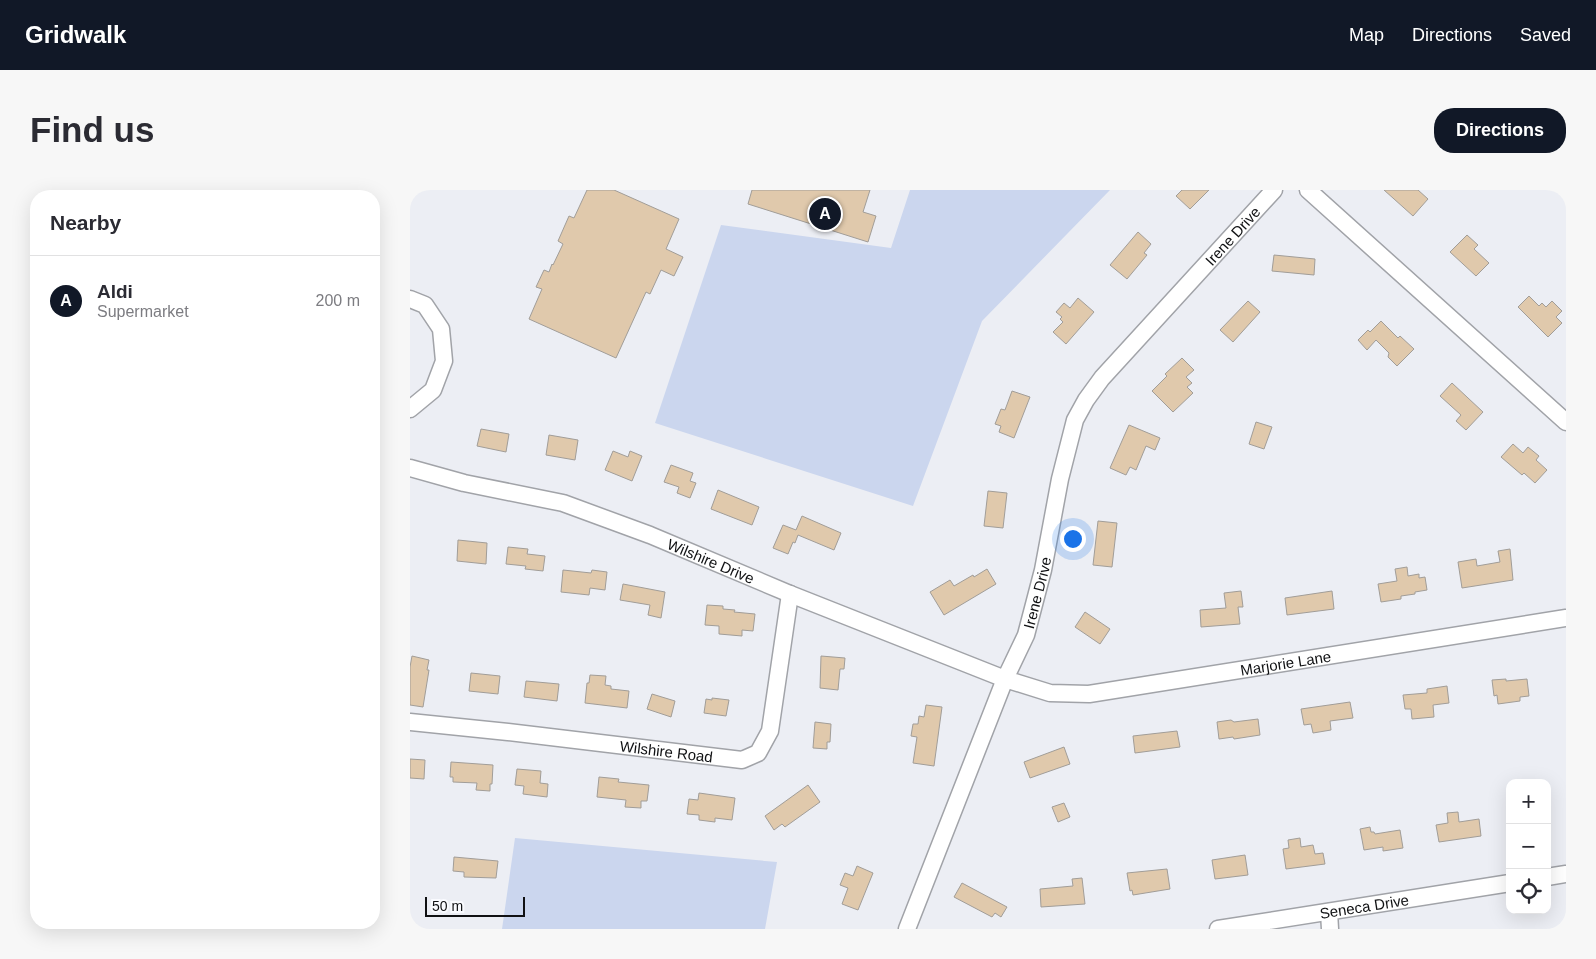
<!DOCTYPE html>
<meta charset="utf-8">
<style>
:root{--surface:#fff;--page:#f7f7f7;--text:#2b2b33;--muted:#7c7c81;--line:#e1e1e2;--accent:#111827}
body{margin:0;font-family:Helvetica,sans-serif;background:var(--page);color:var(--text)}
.controls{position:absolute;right:15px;bottom:15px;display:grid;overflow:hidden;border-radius:10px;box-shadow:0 5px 20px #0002}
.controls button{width:45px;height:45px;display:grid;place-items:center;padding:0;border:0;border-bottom:1px solid var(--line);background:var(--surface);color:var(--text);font:25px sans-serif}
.scale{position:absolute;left:15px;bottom:12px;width:100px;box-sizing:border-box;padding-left:5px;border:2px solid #101113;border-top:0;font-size:14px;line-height:18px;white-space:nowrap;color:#101113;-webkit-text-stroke:4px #fafbff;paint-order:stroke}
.you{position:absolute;left:662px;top:348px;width:18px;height:18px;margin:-12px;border:4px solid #fff;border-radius:50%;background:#1a73e8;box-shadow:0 0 0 8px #1a73e833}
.badge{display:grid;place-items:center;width:32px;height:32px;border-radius:50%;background:var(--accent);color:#fff;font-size:16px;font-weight:700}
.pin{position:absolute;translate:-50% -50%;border:2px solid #fff;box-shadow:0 1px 5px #0006}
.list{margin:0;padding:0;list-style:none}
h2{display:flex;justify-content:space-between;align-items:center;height:65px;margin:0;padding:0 20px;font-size:21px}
h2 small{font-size:16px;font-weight:400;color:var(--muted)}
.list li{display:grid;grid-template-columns:32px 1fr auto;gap:15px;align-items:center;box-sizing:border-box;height:90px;padding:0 20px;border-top:1px solid var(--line)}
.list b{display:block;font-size:19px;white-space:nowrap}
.list p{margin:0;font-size:16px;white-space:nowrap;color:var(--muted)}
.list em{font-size:16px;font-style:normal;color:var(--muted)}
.icon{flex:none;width:28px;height:28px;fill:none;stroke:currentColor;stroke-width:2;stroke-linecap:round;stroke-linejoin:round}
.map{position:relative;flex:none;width:1156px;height:739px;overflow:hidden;border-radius:20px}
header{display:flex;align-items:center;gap:30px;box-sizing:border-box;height:70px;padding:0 25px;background:var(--accent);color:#fff}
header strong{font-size:24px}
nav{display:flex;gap:28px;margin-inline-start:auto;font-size:18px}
.intro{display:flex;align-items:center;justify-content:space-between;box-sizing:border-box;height:120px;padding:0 30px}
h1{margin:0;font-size:35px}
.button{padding:12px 22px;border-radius:20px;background:var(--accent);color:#fff;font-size:18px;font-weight:700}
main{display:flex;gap:30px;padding:0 30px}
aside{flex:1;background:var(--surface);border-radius:20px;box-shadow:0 5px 20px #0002}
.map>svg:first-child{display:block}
.green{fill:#cbd6ee}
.building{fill:#e0c9ac;stroke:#a19d98}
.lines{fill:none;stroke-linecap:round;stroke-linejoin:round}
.minor-casing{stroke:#a1a3a8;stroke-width:19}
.minor{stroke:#fff;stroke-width:16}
.labels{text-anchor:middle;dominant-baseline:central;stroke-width:4.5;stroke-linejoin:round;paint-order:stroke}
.street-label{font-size:15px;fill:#101113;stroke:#fafbff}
</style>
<header>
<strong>Gridwalk</strong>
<nav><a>Map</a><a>Directions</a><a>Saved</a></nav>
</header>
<div class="intro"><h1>Find us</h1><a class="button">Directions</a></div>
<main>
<aside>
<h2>Nearby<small></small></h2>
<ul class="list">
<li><span class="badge">A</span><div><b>Aldi</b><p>Supermarket</p></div><em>200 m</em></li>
</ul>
</aside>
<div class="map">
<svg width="1156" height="739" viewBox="0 0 1156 739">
<rect width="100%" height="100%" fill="#eceef4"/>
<path class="green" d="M 500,0 L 700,0 L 572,131 L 503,316 L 245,233 L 311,35 L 481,58 Z
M 105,648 L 367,672 L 355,739 L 92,739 Z"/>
<path class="building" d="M 177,0 L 204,0 L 269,29 L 256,59 L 273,67 L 264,86 L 251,80 L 240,104 L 236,102 L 206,168 L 119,129 L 132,99 L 126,97 L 134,80 L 139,82 L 142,74 L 143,75 L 153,54 L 148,51 L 159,26 L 164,28 Z
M 342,0 L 460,0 L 453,22 L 466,26 L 458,52 L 338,14 Z
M 772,0 L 799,0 L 780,19 L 766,6 Z
M 974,0 L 1008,0 L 1018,9 L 1003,26 Z
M 728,42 L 741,54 L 734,63 L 737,65 L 717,89 L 700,75 Z
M 1057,45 L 1068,55 L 1064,59 L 1079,73 L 1066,86 L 1040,62 Z
M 864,65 L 905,69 L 904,85 L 862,81 Z
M 1119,106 L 1129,116 L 1132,113 L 1136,117 L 1142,111 L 1152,121 L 1146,127 L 1152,133 L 1138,147 L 1108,117 Z
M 668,108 L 684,122 L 656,154 L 643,142 L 653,132 L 650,129 L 652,127 L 646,122 L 654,113 L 660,118 Z
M 838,111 L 850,122 L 823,152 L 810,140 Z
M 971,131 L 988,148 L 990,146 L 1004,159 L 987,176 L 978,167 L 979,163 L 966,150 L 957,160 L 948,150 L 958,140 L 960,142 Z
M 772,168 L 784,180 L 776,187 L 782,193 L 777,197 L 783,203 L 763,222 L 742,201 L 757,186 L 755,184 Z
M 1042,193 L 1073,222 L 1056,240 L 1046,231 L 1051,225 L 1030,206 Z
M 602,201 L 620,207 L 604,248 L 589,242 L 591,236 L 585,234 L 591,219 L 595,220 Z
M 846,232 L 862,237 L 854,259 L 839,254 Z
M 719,235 L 750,248 L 745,260 L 736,256 L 726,280 L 720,277 L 716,285 L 700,278 Z
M 71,239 L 99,244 L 96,262 L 67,256 Z
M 139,245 L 168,250 L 165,270 L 136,265 Z
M 1103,254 L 1113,263 L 1118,257 L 1129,266 L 1126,270 L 1137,280 L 1125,293 L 1114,283 L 1112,285 L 1091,267 Z
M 203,261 L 218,267 L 220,261 L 232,266 L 222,291 L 195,280 Z
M 261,275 L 283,283 L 280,291 L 286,293 L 280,308 L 267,303 L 269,297 L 254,292 Z
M 308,300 L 349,317 L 342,335 L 301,319 Z
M 578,301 L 597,303 L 593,338 L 574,336 Z
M 392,326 L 431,343 L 424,360 L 388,345 L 385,353 L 383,352 L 378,364 L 363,358 L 373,335 L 386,340 Z
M 688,331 L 707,333 L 702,377 L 683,375 Z
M 48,350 L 77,353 L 76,374 L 47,371 Z
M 98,357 L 118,359 L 117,364 L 135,366 L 133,381 L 115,379 L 116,376 L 96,374 Z
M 1100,359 L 1103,390 L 1052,398 L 1048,372 L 1066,369 L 1067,376 L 1090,372 L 1088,361 Z
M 997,377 L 998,386 L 1009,384 L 1009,388 L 1015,387 L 1017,400 L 1005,402 L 1005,404 L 991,406 L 991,409 L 971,412 L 968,394 L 987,391 L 985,379 Z
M 577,379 L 586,394 L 534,425 L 520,402 L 540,390 L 544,396 L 563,385 L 564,387 Z
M 153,380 L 181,383 L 182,380 L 197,382 L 195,400 L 180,398 L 179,405 L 151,402 Z
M 213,394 L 255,402 L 251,428 L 238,425 L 240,415 L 210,410 Z
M 831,401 L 833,417 L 828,417 L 830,434 L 791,437 L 790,420 L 816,418 L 814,403 Z
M 922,401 L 924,419 L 877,425 L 875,408 Z
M 297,415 L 313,416 L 313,419 L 325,420 L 324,422 L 345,424 L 343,441 L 332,440 L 332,446 L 309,444 L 309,436 L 295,435 Z
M 675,422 L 700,439 L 690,454 L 665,437 Z
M 2,466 L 19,470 L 17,480 L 19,480 L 13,517 L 0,515 L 0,477 Z
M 411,466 L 435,468 L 434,479 L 430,479 L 428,500 L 410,498 Z
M 61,483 L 90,486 L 88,504 L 59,501 Z
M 180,485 L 196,486 L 195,495 L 201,496 L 201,499 L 219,501 L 217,518 L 175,513 L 177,493 L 179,493 Z
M 1096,489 L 1096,491 L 1117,489 L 1119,506 L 1110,507 L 1110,511 L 1088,514 L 1087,505 L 1084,506 L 1082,490 Z
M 116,491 L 149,494 L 147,511 L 114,507 Z
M 1037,496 L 1039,513 L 1023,515 L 1024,527 L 1002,529 L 1001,519 L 995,519 L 993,505 L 1017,503 L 1017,499 Z
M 242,504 L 265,511 L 261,527 L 237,519 Z
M 302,508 L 319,510 L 316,526 L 294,523 L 296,509 L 302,510 Z
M 940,512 L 943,528 L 920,531 L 921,540 L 903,543 L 901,534 L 894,535 L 891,519 Z
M 516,515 L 532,517 L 524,576 L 503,573 L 507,547 L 501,546 L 503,534 L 508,534 L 509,526 L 514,527 Z
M 848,529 L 850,545 L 824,549 L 823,547 L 809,549 L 807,532 L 821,530 L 824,532 Z
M 405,532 L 421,534 L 420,552 L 417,552 L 417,559 L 403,558 Z
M 767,541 L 770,557 L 725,563 L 723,546 Z
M 654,557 L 660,574 L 620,588 L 614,572 Z
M 0,569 L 15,570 L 14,589 L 0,588 Z
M 41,572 L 83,575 L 82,594 L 80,594 L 80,601 L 66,600 L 67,593 L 43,592 L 43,587 L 40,587 Z
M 107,579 L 131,581 L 130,593 L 138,594 L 137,607 L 113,604 L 114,596 L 105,595 Z
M 189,587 L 209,589 L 208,592 L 239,595 L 237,611 L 231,611 L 231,618 L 215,617 L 216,610 L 187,607 Z
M 398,595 L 410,612 L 375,637 L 372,634 L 364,640 L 355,626 Z
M 289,603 L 325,608 L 322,630 L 305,628 L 305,632 L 289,630 L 289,625 L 277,624 L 279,609 L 288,610 Z
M 654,613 L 660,627 L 648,632 L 642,617 Z
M 1048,622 L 1049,632 L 1069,629 L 1071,646 L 1029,652 L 1026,635 L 1038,633 L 1037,623 Z
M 960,637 L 961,642 L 964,642 L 965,644 L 990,640 L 993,658 L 973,661 L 973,657 L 954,660 L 950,639 Z
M 890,648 L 891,657 L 903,655 L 905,664 L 913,663 L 915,674 L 876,679 L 873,659 L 879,658 L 878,650 Z
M 835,665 L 838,685 L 805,689 L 802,670 Z
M 44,667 L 88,671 L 86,688 L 54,687 L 54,682 L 43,681 Z
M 447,676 L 463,683 L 448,720 L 432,714 L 438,698 L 430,695 L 435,683 L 443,686 Z
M 757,679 L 760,699 L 723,705 L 722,700 L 720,701 L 717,683 Z
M 672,688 L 675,714 L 631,717 L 630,699 L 663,696 L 662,689 Z
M 552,693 L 597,717 L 591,727 L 585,723 L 582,727 L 544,707 Z"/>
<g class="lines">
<g class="minor-casing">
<g id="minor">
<path d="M 898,0 L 1156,232"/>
<path d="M 0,109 L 15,115 L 31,139 L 34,171 L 23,200 L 0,219"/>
<path id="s1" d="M 0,278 L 54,293 L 153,313 L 240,345 L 380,404 L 595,489 L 640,503 L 679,504 L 1156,428"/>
<path id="s2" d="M 0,532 L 98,542 L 332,570 L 348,563 L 360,541 L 380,404"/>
<path d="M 1137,687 L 1156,684"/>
<path d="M 919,722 L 920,739"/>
<path id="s3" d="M 497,739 L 595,489 L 616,445 L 633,380 L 650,289 L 665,230 L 676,210 L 692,188 L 864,0"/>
<path id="s4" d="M 808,739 L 1100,693"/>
</g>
</g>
<use href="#minor" class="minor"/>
</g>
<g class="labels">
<g class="street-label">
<text stroke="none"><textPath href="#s3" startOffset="781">Irene Drive</textPath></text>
<text stroke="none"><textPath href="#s1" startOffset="316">Wilshire Drive</textPath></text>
<text stroke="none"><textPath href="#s3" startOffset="361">Irene Drive</textPath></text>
<text stroke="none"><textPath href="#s1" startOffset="918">Marjorie Lane</textPath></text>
<text stroke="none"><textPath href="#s2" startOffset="258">Wilshire Road</textPath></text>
<text stroke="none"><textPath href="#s4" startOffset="148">Seneca Drive</textPath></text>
</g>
</g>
</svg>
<div class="controls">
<button>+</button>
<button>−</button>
<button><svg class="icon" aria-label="locate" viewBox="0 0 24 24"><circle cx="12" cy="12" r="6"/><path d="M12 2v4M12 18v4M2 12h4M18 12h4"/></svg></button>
</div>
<div class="scale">50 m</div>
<div class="you"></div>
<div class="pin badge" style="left:415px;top:24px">A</div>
</div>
</main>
